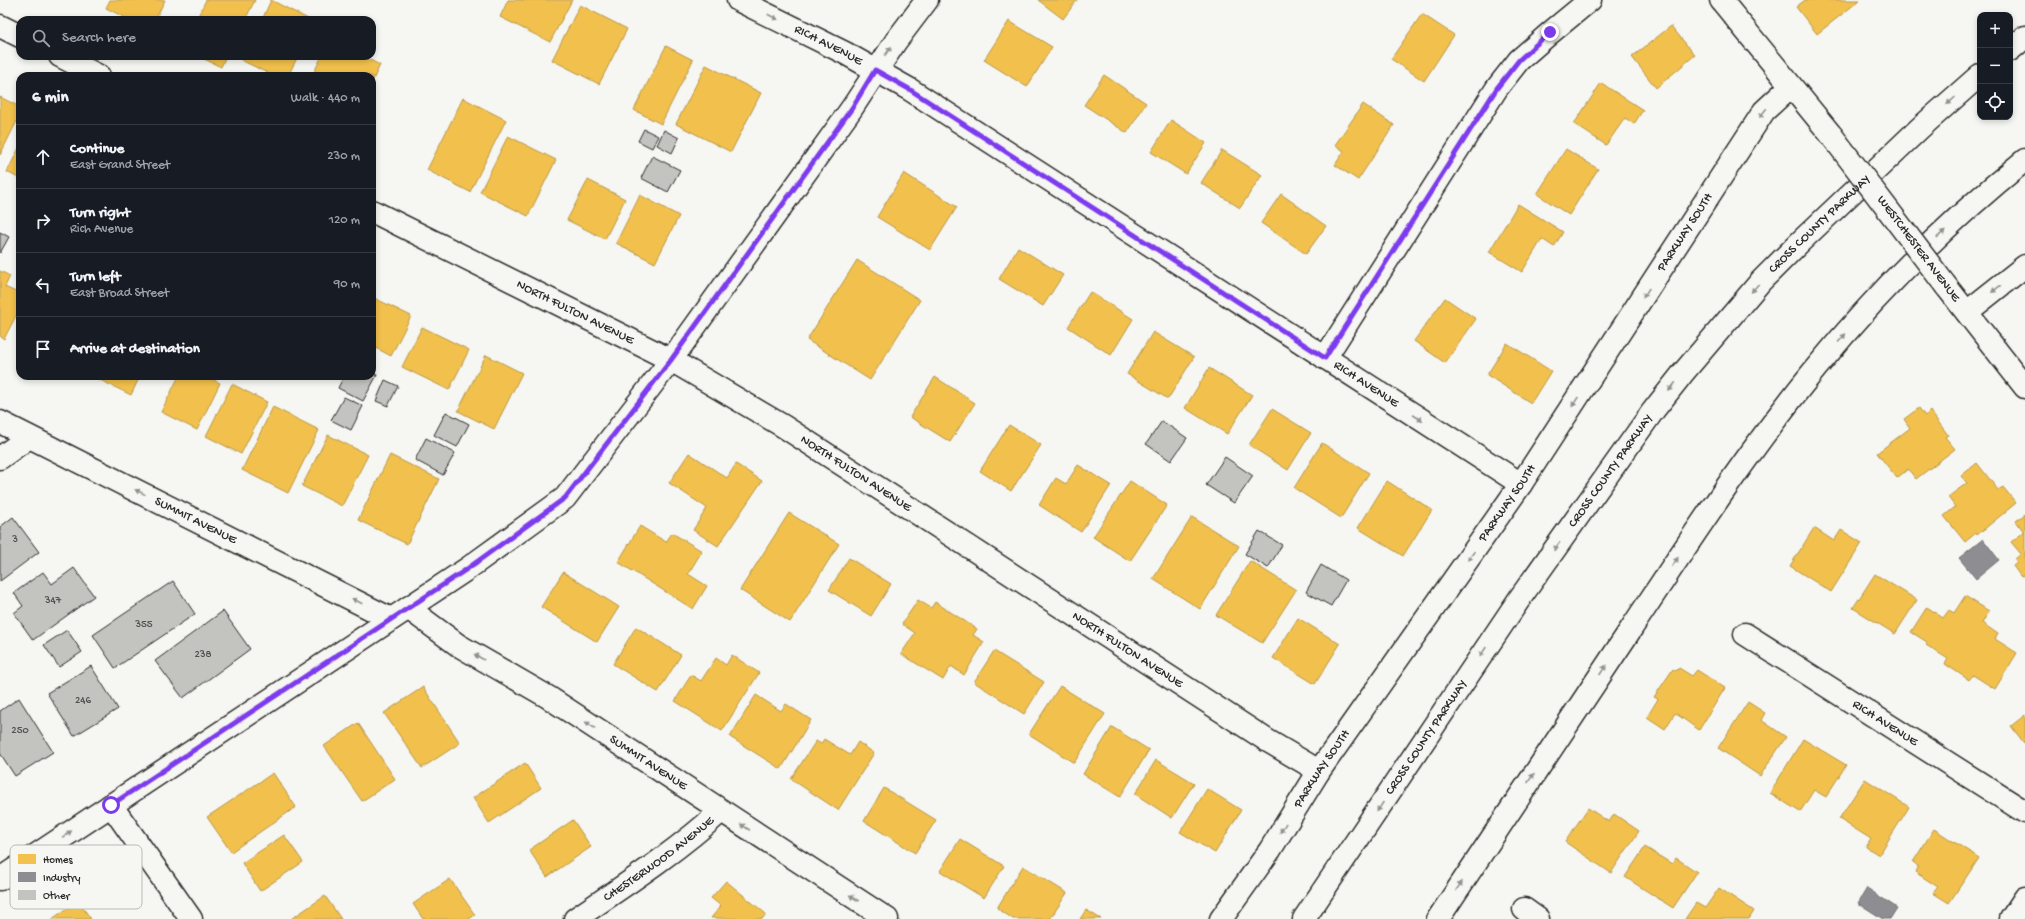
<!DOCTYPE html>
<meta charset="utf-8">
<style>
:root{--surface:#171b24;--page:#20242c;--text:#f1f3f6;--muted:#9ea1a6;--line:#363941}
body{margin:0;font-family:"Gochi Hand",sans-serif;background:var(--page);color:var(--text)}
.controls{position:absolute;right:12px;top:12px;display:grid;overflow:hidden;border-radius:8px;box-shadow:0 2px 6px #0003}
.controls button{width:36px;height:36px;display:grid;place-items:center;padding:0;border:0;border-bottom:1px solid var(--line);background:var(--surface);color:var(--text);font:20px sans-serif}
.stop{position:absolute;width:12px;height:12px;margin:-9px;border:3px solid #7c3aed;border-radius:50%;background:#fff}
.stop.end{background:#7c3aed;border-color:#fff;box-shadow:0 1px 4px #0008}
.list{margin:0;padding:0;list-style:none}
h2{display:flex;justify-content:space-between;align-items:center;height:52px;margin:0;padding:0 16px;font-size:17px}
h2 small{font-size:13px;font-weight:400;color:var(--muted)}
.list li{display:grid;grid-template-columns:26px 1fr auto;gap:12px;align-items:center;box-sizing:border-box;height:64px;padding:0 16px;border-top:1px solid var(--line)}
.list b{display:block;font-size:15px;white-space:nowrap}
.list p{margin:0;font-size:13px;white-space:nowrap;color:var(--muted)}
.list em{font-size:13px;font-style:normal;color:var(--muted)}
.icon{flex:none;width:22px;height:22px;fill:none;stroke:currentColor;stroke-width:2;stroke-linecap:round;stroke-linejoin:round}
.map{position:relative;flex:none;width:2025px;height:919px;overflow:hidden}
.search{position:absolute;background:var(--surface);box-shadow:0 2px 6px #0003;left:16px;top:16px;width:360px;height:44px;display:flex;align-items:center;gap:10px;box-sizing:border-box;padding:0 14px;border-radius:12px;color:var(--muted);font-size:15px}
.panel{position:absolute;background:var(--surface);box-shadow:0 2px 6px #0003;left:16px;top:72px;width:360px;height:308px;border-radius:12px}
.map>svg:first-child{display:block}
.homes{fill:#f2c14e;stroke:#b69444}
.industry{fill:#8d8d92;stroke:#707073}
.building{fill:#c3c3c0;stroke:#2b2b2b}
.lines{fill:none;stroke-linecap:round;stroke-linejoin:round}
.minor-casing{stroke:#2b2b2b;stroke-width:25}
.highway-casing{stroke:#2b2b2b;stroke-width:25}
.minor{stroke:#f6f6f2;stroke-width:22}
.highway{stroke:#f6f6f2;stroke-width:22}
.minor-bridge-casing{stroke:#2b2b2b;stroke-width:25;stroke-linecap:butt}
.minor-bridge{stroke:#f6f6f2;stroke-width:22}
.oneway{fill:#90908e}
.route{stroke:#7c3aed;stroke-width:5}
.labels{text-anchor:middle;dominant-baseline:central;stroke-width:4;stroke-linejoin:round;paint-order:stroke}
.number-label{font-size:11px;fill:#515150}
.street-label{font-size:13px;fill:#2b2b2b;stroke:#f6f6f2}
.key{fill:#f6f6f2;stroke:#b9b9b6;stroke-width:1}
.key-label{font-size:11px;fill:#2b2b2b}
</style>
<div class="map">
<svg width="2025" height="919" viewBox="0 0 2025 919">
<rect width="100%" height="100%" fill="#f6f6f2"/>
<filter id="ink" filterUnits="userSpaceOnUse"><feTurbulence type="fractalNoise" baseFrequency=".025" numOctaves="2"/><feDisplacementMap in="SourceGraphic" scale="8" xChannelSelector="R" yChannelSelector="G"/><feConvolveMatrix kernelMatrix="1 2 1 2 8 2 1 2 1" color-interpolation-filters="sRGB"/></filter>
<g filter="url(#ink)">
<path class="homes" d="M 110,0 L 165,0 L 155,20 L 130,20 L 106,8 Z
M 206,0 L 255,0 L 245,20 L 196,20 Z
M 271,0 L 310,20 L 262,20 Z
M 508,0 L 572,0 L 550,42 L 500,17 Z
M 1038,0 L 1077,0 L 1063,19 Z
M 1805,0 L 1860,0 L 1817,34 L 1796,7 Z
M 580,5 L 627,29 L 599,84 L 552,60 Z
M 1422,14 L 1454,35 L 1424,81 L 1391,59 Z
M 1009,21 L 1052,47 L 1027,87 L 984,60 Z
M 1671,26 L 1695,55 L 1656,88 L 1632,57 Z
M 666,46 L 693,60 L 661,124 L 634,110 Z
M 198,56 L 226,56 L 221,67 Z
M 243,56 L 298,56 L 288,76 L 274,76 L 241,60 Z
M 322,56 L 362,56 L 380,65 L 372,82 L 372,76 L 312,76 Z
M 706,65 L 761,93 L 731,152 L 676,124 Z
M 1104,75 L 1146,103 L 1127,133 L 1084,105 Z
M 1601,83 L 1643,110 L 1634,124 L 1625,118 L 1606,145 L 1574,124 Z
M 0,97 L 20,107 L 20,115 L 0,155 Z
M 463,98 L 506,120 L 470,192 L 427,170 Z
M 1363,104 L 1394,125 L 1358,180 L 1335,165 L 1344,151 L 1335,145 Z
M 1171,120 L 1206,143 L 1186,174 L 1151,152 Z
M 508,136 L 556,160 L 528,216 L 480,192 Z
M 20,146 L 20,179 L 7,172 Z
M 1566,149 L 1598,169 L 1569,215 L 1537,194 Z
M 1222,150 L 1262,175 L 1240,208 L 1201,183 Z
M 904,173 L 957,207 L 930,250 L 877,217 Z
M 588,180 L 625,199 L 605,239 L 567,220 Z
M 1281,194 L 1326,226 L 1306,254 L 1261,223 Z
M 640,195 L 679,216 L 655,263 L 616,243 Z
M 1518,204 L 1563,232 L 1554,247 L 1542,239 L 1522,272 L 1489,252 Z
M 1018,247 L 1063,275 L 1043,306 L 999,279 Z
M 857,260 L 920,300 L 870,380 L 807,340 Z
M 0,271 L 10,276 L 5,287 L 20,294 L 20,308 L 4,339 L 0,336 Z
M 1090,292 L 1133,319 L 1111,355 L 1068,327 Z
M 372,297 L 411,316 L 391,356 L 372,346 Z
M 1445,298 L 1476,319 L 1445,363 L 1414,341 Z
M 422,327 L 469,350 L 449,390 L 402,367 Z
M 1153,332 L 1194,357 L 1168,399 L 1127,374 Z
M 1507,343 L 1551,371 L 1531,403 L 1487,375 Z
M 486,355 L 522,373 L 494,429 L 458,411 Z
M 1209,368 L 1252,395 L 1227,434 L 1185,408 Z
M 92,376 L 140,376 L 131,395 Z
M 179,376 L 205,376 L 220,383 L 197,430 L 161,412 Z
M 935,377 L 975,403 L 950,442 L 910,417 Z
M 232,384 L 267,402 L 241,454 L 206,436 Z
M 273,407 L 319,430 L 288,493 L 242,470 Z
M 1919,408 L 1925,416 L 1930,411 L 1948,435 L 1945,437 L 1955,449 L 1916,479 L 1908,469 L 1897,478 L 1877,453 L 1910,428 L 1904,419 Z
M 1272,409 L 1311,433 L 1288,470 L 1249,445 Z
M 1009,425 L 1041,445 L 1011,491 L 980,471 Z
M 328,435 L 368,455 L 342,506 L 302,486 Z
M 1322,443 L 1369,473 L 1341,518 L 1294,488 Z
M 689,453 L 727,478 L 736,464 L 762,481 L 718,546 L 693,530 L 707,508 L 669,483 Z
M 390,455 L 439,479 L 407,544 L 358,520 Z
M 1977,463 L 1998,490 L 2003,487 L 2016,503 L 1977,535 L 1976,533 L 1965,542 L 1944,516 L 1955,507 L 1948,497 L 1967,483 L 1961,476 Z
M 1078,465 L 1111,485 L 1081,532 L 1039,505 L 1056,478 L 1066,484 Z
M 1130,481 L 1167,505 L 1130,561 L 1093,537 Z
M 1387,481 L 1432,510 L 1403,556 L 1358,528 Z
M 789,513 L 839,544 L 790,622 L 740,590 Z
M 2025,514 L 2025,574 L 2021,577 L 2013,566 L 2017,563 L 2015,559 L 2021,554 L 2011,542 L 2024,532 L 2016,521 Z
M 1192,517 L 1239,546 L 1200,609 L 1153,579 Z
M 640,526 L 666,542 L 672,533 L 702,551 L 688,574 L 707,586 L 693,609 L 618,562 Z
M 1814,528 L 1834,541 L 1841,530 L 1862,543 L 1831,592 L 1790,566 Z
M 849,558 L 891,584 L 871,616 L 829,590 Z
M 1250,561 L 1296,590 L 1262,643 L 1216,615 Z
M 563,572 L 619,607 L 597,642 L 541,607 Z
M 1875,574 L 1917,600 L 1895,634 L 1853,608 Z
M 1965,596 L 1989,611 L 1982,623 L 1998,634 L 1995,639 L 2017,653 L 1995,689 L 1973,675 L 1969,680 L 1945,664 L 1948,659 L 1926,645 L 1927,642 L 1911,632 L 1927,607 L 1943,618 L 1949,610 L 1954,613 Z
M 918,600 L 931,608 L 935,602 L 977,629 L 973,635 L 984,642 L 964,675 L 951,666 L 943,680 L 901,654 L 915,633 L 902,624 Z
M 1298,618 L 1340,644 L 1315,684 L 1273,658 Z
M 636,627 L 681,655 L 658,692 L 613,664 Z
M 994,651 L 1044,682 L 1024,714 L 974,682 Z
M 732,655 L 759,673 L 722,731 L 675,701 L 691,675 L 701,681 L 716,658 L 726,665 Z
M 1679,668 L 1692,676 L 1697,670 L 1725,688 L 1699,730 L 1675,713 L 1665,729 L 1647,717 L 1658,699 L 1654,697 L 1673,669 L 1676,671 Z
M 1060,686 L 1105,714 L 1074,763 L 1029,734 Z
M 423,687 L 460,743 L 422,768 L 384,713 Z
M 756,695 L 781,711 L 786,704 L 811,720 L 781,769 L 730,737 Z
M 1748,702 L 1765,713 L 1761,720 L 1786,737 L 1760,776 L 1718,748 Z
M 2025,715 L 2025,742 L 2024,743 L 2011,726 Z
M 358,723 L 395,779 L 362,801 L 324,746 Z
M 1112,727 L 1149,750 L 1120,797 L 1083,774 Z
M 824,739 L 850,755 L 858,742 L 874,753 L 838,810 L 791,779 L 816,741 L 821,744 Z
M 1803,739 L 1846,765 L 1826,797 L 1814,790 L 1800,812 L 1770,793 Z
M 1156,760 L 1194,783 L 1172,818 L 1135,794 Z
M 525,763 L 541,788 L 489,823 L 473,798 Z
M 273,773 L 296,807 L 231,852 L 207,817 Z
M 1865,779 L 1909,807 L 1879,855 L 1866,847 L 1871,839 L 1839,819 Z
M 884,788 L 936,820 L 915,853 L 864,821 Z
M 1207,789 L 1241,810 L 1215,853 L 1180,832 Z
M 1588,808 L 1609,822 L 1614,814 L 1639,831 L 1611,873 L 1565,842 Z
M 573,820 L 591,847 L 547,877 L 529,850 Z
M 1934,829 L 1979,858 L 1949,903 L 1933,893 L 1938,887 L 1915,872 L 1918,866 L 1913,862 Z
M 284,835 L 303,862 L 260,891 L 242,863 Z
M 960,839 L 1004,866 L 984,898 L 940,871 Z
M 1645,847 L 1672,864 L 1676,858 L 1697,872 L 1673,908 L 1625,877 Z
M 1023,866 L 1067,893 L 1050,919 L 1013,919 L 997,908 Z
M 450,879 L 475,915 L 469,919 L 423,919 L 413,904 Z
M 726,881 L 766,914 L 762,919 L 711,918 L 721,906 L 711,898 Z
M 1719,888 L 1754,911 L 1749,919 L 1685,919 L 1696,903 L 1705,908 Z
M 325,896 L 341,919 L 291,919 Z
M 78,901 L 91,919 L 52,919 Z
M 1086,910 L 1101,919 L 1080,919 Z"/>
<path class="industry" d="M 1983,539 L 1999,560 L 1976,579 L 1959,558 Z
M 1867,888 L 1897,908 L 1890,919 L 1883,919 L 1858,903 Z"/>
<path class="building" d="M 644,129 L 658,136 L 652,148 L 638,141 Z
M 664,130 L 679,138 L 672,153 L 657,145 Z
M 652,156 L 680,170 L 668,192 L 641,178 Z
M 0,232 L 9,237 L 0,253 Z
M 372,372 L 377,375 L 363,401 L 338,388 L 344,376 L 372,376 Z
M 385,380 L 398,386 L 388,406 L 376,401 Z
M 344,397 L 363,406 L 351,430 L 331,420 Z
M 446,412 L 469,424 L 457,447 L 434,435 Z
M 1162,421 L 1187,438 L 1171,461 L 1146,444 Z
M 426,438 L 455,453 L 443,475 L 415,460 Z
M 1225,457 L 1253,476 L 1234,503 L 1206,485 Z
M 13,517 L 39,552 L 0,581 L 0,527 Z
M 1259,531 L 1282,545 L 1268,568 L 1245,554 Z
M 1321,565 L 1346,580 L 1331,606 L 1306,592 Z
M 74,568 L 94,596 L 33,640 L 14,613 L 23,606 L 14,593 L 43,572 L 52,584 Z
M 173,581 L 195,614 L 115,668 L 93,635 Z
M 223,611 L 250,649 L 183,698 L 155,661 Z
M 67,630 L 82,652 L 59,667 L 44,645 Z
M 91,666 L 118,709 L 74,736 L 47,693 Z
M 19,698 L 53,752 L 15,776 L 0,753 L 0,711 Z"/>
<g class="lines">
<g class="minor-casing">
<g id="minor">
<path id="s1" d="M 738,0 L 845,53 L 909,89 L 1521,484"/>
<path d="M 1721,0 L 1832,136"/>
<path d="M 0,26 L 20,36"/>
<path d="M 60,56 L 99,76"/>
<path id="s2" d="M 372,211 L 671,360 L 783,426 L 1268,741 L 1319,771"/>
<path d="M 1946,286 L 2025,387"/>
<path d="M 1967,312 L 2025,266"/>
<path d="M 1325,358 L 1497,88 L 1519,60 L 1550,33 L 1590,0"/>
<path id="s3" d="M 0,422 L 391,619"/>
<path d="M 0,458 L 29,437"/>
<path id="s4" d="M 408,608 L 458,645 L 548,697 L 887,919"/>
<path id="s5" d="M 1745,634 L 2025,812"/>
<path d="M 111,805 L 191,919"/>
<path d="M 0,879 L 467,569 L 565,498 L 671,360 L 852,108 L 896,41 L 927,0"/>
<path d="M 1524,909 L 1538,919"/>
<path id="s6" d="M 575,919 C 625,885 676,852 721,811"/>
<path id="s7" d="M 1221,919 L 1270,850 L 1319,771 L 1521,484 L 1764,111 L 1791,86"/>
<path d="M 2011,919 L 2025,898"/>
</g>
</g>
<g class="highway-casing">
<g id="highway">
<path d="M 2010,50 L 2025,37"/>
<path id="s8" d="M 1304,919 L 1520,598 L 1653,411 L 1683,373 L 1761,281 L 1800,242 L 1920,128 L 1980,75"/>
<path d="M 1438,919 C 1502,822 1567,726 1631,629 C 1690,540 1748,451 1816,368 C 1878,292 1948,222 2025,160"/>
</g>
</g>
<use href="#minor" class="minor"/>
<use href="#highway" class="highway"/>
<g class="minor-bridge-casing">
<path id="minor-bridge" d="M 1832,136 L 1946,286"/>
</g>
<use href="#minor-bridge" class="minor-bridge"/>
</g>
<defs><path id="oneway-solid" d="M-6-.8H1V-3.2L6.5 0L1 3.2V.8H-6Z"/></defs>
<g class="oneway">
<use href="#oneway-solid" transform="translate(773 17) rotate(27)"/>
<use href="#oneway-solid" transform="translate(888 51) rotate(-55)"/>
<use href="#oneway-solid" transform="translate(1951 101) rotate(138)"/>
<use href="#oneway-solid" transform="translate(1763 113) rotate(128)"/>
<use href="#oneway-solid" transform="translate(1941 234) rotate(-43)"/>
<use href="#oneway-solid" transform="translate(1755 288) rotate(131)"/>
<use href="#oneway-solid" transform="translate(1996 289) rotate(142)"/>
<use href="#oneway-solid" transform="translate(1646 293) rotate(123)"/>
<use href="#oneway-solid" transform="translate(1842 338) rotate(-49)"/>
<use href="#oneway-solid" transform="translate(1672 387) rotate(128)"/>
<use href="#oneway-solid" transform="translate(1575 402) rotate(123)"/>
<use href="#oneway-solid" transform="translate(1418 418) rotate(33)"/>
<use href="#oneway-solid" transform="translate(140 492) rotate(-154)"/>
<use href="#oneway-solid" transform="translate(1557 546) rotate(125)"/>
<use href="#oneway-solid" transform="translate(1471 556) rotate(125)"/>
<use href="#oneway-solid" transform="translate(1675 562) rotate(-56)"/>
<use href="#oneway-solid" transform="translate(357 601) rotate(-153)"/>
<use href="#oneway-solid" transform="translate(1483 652) rotate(123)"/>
<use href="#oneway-solid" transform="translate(479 657) rotate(-150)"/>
<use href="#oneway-solid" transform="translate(1603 670) rotate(-56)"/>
<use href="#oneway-solid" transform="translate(590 725) rotate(-147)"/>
<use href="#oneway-solid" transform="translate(1531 778) rotate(-56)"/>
<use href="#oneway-solid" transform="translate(1380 807) rotate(124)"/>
<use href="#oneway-solid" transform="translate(745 827) rotate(-147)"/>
<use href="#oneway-solid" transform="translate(1283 828) rotate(122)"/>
<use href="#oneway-solid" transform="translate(67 834) rotate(-34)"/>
<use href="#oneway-solid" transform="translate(1459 886) rotate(-56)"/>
<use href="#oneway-solid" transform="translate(854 898) rotate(-147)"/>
</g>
</g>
<g class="lines" filter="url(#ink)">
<path class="route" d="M 111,805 L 467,569 L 565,498 L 671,360 L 852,108 L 875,70 L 909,89 L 1325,358 L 1497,88 L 1519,60 L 1550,32"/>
</g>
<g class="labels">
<g class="number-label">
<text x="15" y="540">3</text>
<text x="53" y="601">347</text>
<text x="144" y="625">355</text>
<text x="203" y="655">238</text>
<text x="83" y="701">246</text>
<text x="20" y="731">250</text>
</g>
<g class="street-label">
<text stroke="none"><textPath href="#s1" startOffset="101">RICH AVENUE</textPath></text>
<text stroke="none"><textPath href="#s8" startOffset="867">CROSS COUNTY PARKWAY</textPath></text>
<text stroke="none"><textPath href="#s7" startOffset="829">PARKWAY SOUTH</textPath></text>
<text transform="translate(1918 249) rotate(53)">WESTCHESTER AVENUE</text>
<text stroke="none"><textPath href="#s2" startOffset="227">NORTH FULTON AVENUE</textPath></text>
<text stroke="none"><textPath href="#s1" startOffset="737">RICH AVENUE</textPath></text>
<text stroke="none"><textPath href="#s8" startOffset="543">CROSS COUNTY PARKWAY</textPath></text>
<text stroke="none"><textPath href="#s2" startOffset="551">NORTH FULTON AVENUE</textPath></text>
<text stroke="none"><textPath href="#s7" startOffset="505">PARKWAY SOUTH</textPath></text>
<text stroke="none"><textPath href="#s3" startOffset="219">SUMMIT AVENUE</textPath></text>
<text stroke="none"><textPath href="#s2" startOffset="875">NORTH FULTON AVENUE</textPath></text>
<text stroke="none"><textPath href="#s5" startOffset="166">RICH AVENUE</textPath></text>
<text stroke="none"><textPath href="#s8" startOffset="219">CROSS COUNTY PARKWAY</textPath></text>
<text stroke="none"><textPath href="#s4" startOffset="286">SUMMIT AVENUE</textPath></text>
<text stroke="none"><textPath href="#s7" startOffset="181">PARKWAY SOUTH</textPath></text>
<text stroke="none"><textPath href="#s6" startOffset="103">CHESTERWOOD AVENUE</textPath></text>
</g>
</g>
<rect x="10" y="845" width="132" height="64" rx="6" class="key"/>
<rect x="18" y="854" width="18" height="10" fill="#f2c14e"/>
<rect x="18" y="872" width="18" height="10" fill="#8d8d92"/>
<rect x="18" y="890" width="18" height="10" fill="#c3c3c0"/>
<g class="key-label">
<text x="43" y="863">Homes</text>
<text x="43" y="881">Industry</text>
<text x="43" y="899">Other</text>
</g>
</svg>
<div class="controls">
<button>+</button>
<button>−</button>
<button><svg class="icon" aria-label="locate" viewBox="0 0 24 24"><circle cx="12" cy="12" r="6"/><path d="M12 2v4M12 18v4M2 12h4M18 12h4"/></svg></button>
</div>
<div class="stop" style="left:111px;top:805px"></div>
<div class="stop end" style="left:1550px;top:32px"></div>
<div class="search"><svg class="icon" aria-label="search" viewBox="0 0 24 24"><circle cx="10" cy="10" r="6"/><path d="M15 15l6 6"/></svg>Search here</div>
<section class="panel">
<h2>6 min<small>Walk · 440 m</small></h2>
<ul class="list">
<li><svg class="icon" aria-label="ahead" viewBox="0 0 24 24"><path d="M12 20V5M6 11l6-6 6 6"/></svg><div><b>Continue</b><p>East Grand Street</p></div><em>230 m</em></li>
<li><svg class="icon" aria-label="right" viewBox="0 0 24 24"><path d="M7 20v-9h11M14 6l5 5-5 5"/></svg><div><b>Turn right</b><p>Rich Avenue</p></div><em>120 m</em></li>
<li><svg class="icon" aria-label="left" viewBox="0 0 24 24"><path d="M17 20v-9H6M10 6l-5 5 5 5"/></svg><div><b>Turn left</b><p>East Broad Street</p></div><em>90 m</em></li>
<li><svg class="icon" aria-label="arrive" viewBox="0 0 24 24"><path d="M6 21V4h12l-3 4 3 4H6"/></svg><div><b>Arrive at destination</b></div></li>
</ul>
</section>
</div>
